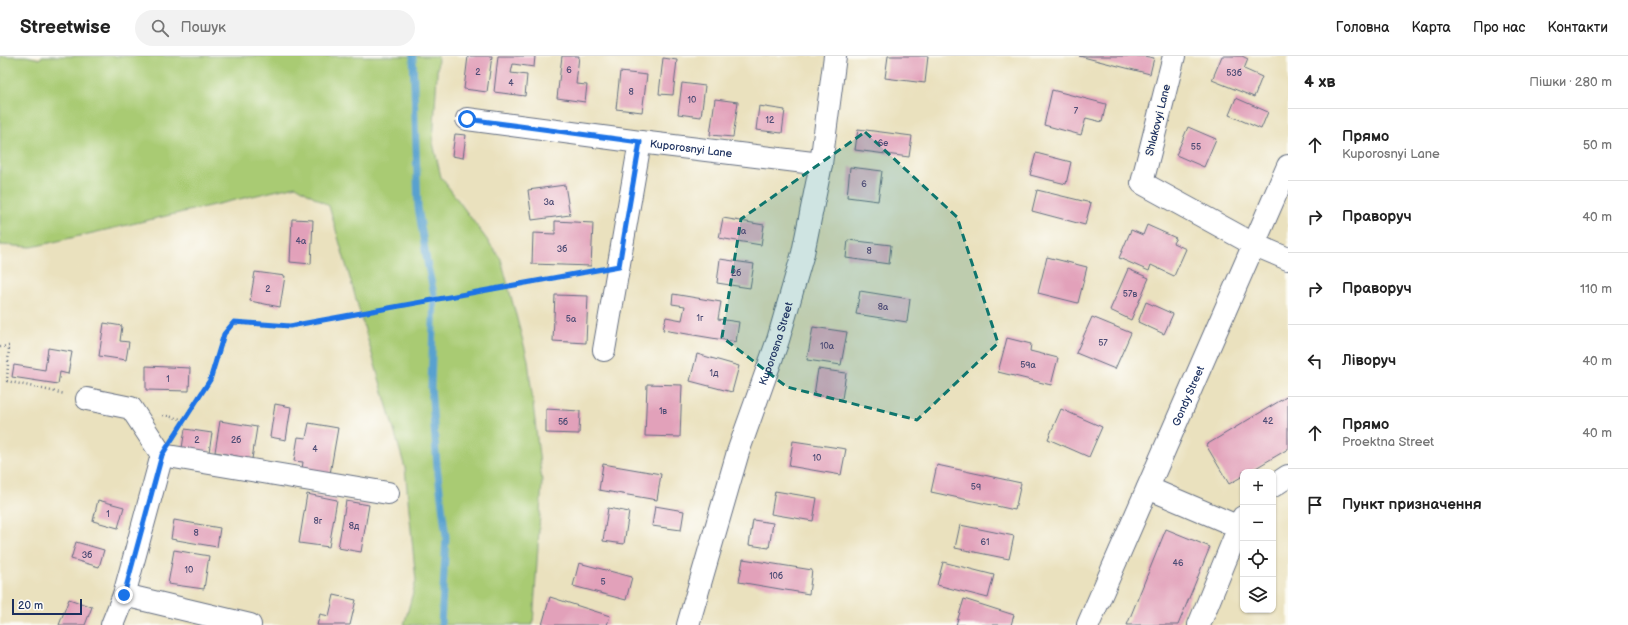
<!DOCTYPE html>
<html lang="uk">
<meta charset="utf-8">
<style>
:root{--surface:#fff;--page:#f2f2f2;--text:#222;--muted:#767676;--line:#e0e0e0}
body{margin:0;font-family:"Balsamiq Sans",sans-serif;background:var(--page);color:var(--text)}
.controls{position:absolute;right:12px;bottom:12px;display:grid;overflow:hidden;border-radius:8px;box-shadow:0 1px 3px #0004}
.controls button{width:36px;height:36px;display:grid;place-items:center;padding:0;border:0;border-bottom:1px solid var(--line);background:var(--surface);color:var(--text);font:20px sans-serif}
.scale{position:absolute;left:12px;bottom:10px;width:70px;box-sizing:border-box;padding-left:4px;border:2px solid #1b2f5e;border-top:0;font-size:11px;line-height:14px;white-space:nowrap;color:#1b2f5e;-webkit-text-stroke:3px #fdfcf7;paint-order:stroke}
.stop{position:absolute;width:12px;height:12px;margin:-9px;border:3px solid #1a73e8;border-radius:50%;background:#fff}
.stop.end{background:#1a73e8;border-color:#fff;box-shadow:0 1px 4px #0008}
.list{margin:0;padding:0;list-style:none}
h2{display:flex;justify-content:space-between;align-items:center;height:52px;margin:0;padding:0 16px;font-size:17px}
h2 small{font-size:13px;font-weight:400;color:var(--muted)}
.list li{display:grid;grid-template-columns:26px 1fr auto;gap:12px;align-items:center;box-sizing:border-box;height:72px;padding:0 16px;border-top:1px solid var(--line)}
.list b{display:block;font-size:15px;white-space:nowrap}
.list p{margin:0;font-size:13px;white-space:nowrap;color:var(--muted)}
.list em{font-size:13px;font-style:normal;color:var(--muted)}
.icon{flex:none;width:22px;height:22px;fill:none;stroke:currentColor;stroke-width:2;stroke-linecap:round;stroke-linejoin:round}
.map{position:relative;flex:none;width:1288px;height:569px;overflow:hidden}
header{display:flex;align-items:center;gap:24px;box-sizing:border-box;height:56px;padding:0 20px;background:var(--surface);border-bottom:1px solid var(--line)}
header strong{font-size:19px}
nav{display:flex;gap:22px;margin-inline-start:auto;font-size:14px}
.search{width:280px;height:36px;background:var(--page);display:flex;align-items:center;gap:10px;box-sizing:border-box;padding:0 14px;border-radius:22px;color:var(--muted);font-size:15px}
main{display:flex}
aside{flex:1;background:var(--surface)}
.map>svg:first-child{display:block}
.green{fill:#a9cb73;stroke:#627d68}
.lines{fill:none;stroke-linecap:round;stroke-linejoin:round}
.stream{stroke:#58a1cf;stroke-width:7}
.building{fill:#e2a1ba}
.minor-casing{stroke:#636d80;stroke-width:24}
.path{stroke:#636d80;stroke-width:2.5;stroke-dasharray:1 3;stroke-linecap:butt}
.minor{stroke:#fff;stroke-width:22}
.route{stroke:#1a73e8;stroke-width:5}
.marked{fill:#0f766e;fill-opacity:0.2;stroke:#0f766e;stroke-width:3;stroke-dasharray:8 5;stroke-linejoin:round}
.labels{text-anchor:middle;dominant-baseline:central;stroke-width:3;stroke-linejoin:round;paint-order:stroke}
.number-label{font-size:9px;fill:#4d4c75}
.street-label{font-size:11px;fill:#1b2f5e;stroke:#fdfcf7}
</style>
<header>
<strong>Streetwise</strong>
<div class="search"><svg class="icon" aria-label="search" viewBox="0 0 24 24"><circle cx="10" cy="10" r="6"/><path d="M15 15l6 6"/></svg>Пошук</div>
<nav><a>Головна</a><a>Карта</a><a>Про нас</a><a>Контакти</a></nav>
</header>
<main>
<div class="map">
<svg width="1288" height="569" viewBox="0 0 1288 569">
<rect width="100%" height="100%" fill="#fdfcf7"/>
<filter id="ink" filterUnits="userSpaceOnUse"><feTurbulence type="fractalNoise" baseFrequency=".025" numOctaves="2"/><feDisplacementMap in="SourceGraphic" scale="8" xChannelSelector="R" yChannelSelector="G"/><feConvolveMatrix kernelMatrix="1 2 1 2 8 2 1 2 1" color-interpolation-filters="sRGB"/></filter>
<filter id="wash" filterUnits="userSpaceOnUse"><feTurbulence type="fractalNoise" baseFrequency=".012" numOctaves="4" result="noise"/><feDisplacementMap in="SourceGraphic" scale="16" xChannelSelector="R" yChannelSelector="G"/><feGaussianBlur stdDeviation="0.9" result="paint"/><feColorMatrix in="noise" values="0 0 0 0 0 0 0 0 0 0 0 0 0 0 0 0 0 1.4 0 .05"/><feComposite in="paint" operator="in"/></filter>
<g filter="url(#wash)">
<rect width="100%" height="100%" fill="#eae1be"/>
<path class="green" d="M 0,0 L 26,0 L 40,3 L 42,0 L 438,0 L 433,87 L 441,121 L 501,203 L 528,304 L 542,426 L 533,569 L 404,569 L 416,525 L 405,412 L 329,150 L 296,130 L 32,191 L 0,189 Z"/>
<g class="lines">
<path class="stream" d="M 413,0 L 418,151 L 427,206 L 434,238 L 431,331 L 437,410 L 446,481 L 441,569"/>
</g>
<g id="blocks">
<path class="building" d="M 468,0 L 492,0 L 487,36 L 464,33 Z
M 498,0 L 535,0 L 534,11 L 513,8 L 511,17 L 527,19 L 525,40 L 494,36 Z
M 562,0 L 579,0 L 576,28 L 587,29 L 585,46 L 557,42 Z
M 888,0 L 928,0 L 925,27 L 885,22 Z
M 1079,0 L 1144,0 L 1154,2 L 1150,18 Z
M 1222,0 L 1242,0 L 1248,3 L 1244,13 L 1262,21 L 1254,41 L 1212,24 Z
M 663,2 L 677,4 L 673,39 L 659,38 Z
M 620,16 L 647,19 L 642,56 L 616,53 Z
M 682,27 L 705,30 L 701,61 L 678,58 Z
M 1052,34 L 1106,48 L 1102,66 L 1086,62 L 1081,79 L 1044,69 Z
M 1236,42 L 1268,56 L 1261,73 L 1229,59 Z
M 715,43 L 738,46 L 733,81 L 710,79 Z
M 759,50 L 785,54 L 782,77 L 756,74 Z
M 1188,71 L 1216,83 L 1204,111 L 1176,99 Z
M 858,73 L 912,80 L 909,101 L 855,94 Z
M 455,78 L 466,79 L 463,102 L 452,100 Z
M 1036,97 L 1071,106 L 1066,128 L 1030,119 Z
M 850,111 L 882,115 L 878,145 L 847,141 Z
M 565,129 L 570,159 L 532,164 L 528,134 Z
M 1037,134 L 1091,147 L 1085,169 L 1032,155 Z
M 723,162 L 764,169 L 761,189 L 719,182 Z
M 292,163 L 313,164 L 311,208 L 290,206 Z
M 555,165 L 593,167 L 591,210 L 532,208 L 533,177 L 555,178 Z
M 1147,169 L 1176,182 L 1173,187 L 1186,193 L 1174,220 L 1151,209 L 1149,215 L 1119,202 L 1131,174 L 1143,179 Z
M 848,184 L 891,189 L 889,208 L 846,202 Z
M 1047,201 L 1087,211 L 1078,247 L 1038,237 Z
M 720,203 L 754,208 L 750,232 L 717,227 Z
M 1128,213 L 1149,222 L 1131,264 L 1110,254 Z
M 255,216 L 285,220 L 280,251 L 250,245 Z
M 860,235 L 910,243 L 907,266 L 856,258 Z
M 673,238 L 721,246 L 718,263 L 739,266 L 736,286 L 663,274 L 666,261 L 682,264 L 685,250 L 672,248 Z
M 555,239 L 588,240 L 586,287 L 553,285 Z
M 1146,246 L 1173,258 L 1164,278 L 1138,266 Z
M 1092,261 L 1131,277 L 1115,313 L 1076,297 Z
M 104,267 L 122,270 L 120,285 L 129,286 L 126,304 L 99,300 Z
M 813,271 L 847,276 L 841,309 L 807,304 Z
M 1007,282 L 1031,288 L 1030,295 L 1058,302 L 1051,329 L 998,316 Z
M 48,292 L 72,296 L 68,318 L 60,316 L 58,328 L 12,321 L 14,309 L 45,314 Z
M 697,298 L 739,310 L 732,336 L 690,325 Z
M 146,310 L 190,312 L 189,335 L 146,334 Z
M 818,313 L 846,317 L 842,343 L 814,339 Z
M 647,328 L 682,329 L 680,381 L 645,380 Z
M 1288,340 L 1288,393 L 1249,416 L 1243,416 L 1243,420 L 1229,428 L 1206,389 Z
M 275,348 L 291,351 L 286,384 L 270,381 Z
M 546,353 L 580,355 L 579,378 L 546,377 Z
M 1061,353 L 1102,371 L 1089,401 L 1048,383 Z
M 220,365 L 257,371 L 252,403 L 215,396 Z
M 309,367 L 338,372 L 330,418 L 302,413 L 303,406 L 294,405 L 298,381 L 306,382 Z
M 185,373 L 212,377 L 209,396 L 182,392 Z
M 793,385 L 846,393 L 841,419 L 789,410 Z
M 603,408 L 661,418 L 657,444 L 599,434 Z
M 937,409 L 1021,427 L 1015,454 L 931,436 Z
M 775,435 L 817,442 L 813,465 L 771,458 Z
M 307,438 L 337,444 L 329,491 L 299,487 Z
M 98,444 L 124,451 L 118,472 L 93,465 Z
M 346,445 L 369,449 L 361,496 L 338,492 Z
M 655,450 L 684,455 L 681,474 L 652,470 Z
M 608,452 L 629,456 L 624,488 L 603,485 Z
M 174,464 L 220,472 L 217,491 L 171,483 Z
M 753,464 L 773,467 L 769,492 L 749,489 Z
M 960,469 L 1014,480 L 1009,503 L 955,492 Z
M 1166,473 L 1210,491 L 1178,569 L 1127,569 Z
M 76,486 L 104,494 L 99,511 L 71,503 Z
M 174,494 L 209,500 L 204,533 L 168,528 Z
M 743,503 L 812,514 L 809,538 L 739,526 Z
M 943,506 L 994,519 L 988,542 L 937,529 Z
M 579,507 L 632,521 L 626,544 L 573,530 Z
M 334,539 L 356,544 L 350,569 L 317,569 L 320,558 L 329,560 Z
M 550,541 L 610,560 L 607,569 L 542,569 Z
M 69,543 L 92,551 L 85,569 L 59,569 Z
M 964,543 L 1014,559 L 1011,569 L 956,569 Z"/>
</g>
</g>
<g filter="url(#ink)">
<use href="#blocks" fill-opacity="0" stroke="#636d80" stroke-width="1"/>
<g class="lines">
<g class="minor-casing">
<g id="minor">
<path d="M 1174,0 L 1142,127 L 1255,189 L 1288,203"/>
<path id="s1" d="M 467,63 L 640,86 L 821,108"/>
<path d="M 604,294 L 640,86"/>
<path d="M 87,343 L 131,352 L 162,399 L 388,437"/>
<path d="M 1273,430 L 1288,420"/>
<path d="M 1148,432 L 1239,471"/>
<path d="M 124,539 L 250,569"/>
<path d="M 112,569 L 124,539 L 162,399"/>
<path id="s2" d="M 688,569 L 738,396 L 778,284 L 803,197 L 821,108 L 835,0"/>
<path id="s3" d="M 1088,569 L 1288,110"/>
<path d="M 1199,569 L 1243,461"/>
</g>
</g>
<path class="path" d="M 0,291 L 9,290 L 7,325 L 65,338
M 163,359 L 185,364
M 175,378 L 210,324 L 224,278 L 234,267 L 290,270 L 594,215"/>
<use href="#minor" class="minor"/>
</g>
</g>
<g class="lines" filter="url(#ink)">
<path class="route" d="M 124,539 L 162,399 L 210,324 L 224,278 L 234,266 L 290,270 L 619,210 L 640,86 L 467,63"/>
</g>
<path class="marked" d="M 865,76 L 957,161 L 998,287 L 917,364 L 787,331 L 722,281 L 741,163 Z"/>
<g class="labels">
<g class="number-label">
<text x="569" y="14">6</text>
<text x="478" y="16">2</text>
<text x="1234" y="17">53б</text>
<text x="511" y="27">4</text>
<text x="631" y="36">8</text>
<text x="692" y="44">10</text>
<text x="1076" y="55">7</text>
<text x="770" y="64">12</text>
<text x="883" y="87">6е</text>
<text x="1196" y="91">55</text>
<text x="864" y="128">6</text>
<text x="549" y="146">3а</text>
<text x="742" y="175">1а</text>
<text x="301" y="185">4а</text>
<text x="562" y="193">3б</text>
<text x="869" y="195">8</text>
<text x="736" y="217">2б</text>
<text x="268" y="233">2</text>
<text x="1130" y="238">57в</text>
<text x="883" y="251">8а</text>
<text x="700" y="262">1г</text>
<text x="571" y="263">5а</text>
<text x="1103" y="287">57</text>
<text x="827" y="290">10а</text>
<text x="1028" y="309">59а</text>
<text x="714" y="317">1д</text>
<text x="168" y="323">1</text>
<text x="663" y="355">1в</text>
<text x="1268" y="365">42</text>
<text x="563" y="366">5б</text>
<text x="197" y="384">2</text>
<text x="236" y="384">2б</text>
<text x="315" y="393">4</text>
<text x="817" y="402">10</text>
<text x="976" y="431">59</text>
<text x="108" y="458">1</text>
<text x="318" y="465">8г</text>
<text x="354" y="470">8д</text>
<text x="196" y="477">8</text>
<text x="985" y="486">61</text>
<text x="87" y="499">3б</text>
<text x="1178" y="507">46</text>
<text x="189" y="514">10</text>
<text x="776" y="520">10б</text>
<text x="603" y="526">5</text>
</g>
<g class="street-label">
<text transform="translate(1158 64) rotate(-76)">Shlakovyi Lane</text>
<text stroke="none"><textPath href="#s1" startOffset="226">Kuporosnyi Lane</textPath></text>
<text stroke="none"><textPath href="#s2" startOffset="295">Kuporosna Street</textPath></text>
<text stroke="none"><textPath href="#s3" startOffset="250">Gondy Street</textPath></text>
</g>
</g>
</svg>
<div class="controls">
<button>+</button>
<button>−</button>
<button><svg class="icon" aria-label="locate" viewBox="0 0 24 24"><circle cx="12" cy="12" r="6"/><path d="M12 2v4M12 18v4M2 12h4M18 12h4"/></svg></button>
<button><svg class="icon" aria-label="layers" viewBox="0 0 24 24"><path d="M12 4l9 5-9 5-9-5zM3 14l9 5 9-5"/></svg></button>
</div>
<div class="scale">20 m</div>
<div class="stop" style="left:467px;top:63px"></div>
<div class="stop end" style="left:124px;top:539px"></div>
</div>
<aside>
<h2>4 хв<small>Пішки · 280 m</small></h2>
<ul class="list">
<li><svg class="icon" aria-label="ahead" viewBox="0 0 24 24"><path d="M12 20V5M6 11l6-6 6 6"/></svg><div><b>Прямо</b><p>Kuporosnyi Lane</p></div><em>50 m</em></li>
<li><svg class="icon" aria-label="right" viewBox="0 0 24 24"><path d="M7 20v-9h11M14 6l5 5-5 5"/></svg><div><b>Праворуч</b></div><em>40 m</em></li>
<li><svg class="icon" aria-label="right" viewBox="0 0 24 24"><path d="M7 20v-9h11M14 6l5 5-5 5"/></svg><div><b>Праворуч</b></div><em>110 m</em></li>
<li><svg class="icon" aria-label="left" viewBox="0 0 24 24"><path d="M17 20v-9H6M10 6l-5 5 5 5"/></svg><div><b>Ліворуч</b></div><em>40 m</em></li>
<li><svg class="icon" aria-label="ahead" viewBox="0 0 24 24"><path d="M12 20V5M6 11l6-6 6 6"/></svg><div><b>Прямо</b><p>Proektna Street</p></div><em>40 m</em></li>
<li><svg class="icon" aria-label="arrive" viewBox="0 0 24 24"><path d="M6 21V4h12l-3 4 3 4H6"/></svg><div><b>Пункт призначення</b></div></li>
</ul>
</aside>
</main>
